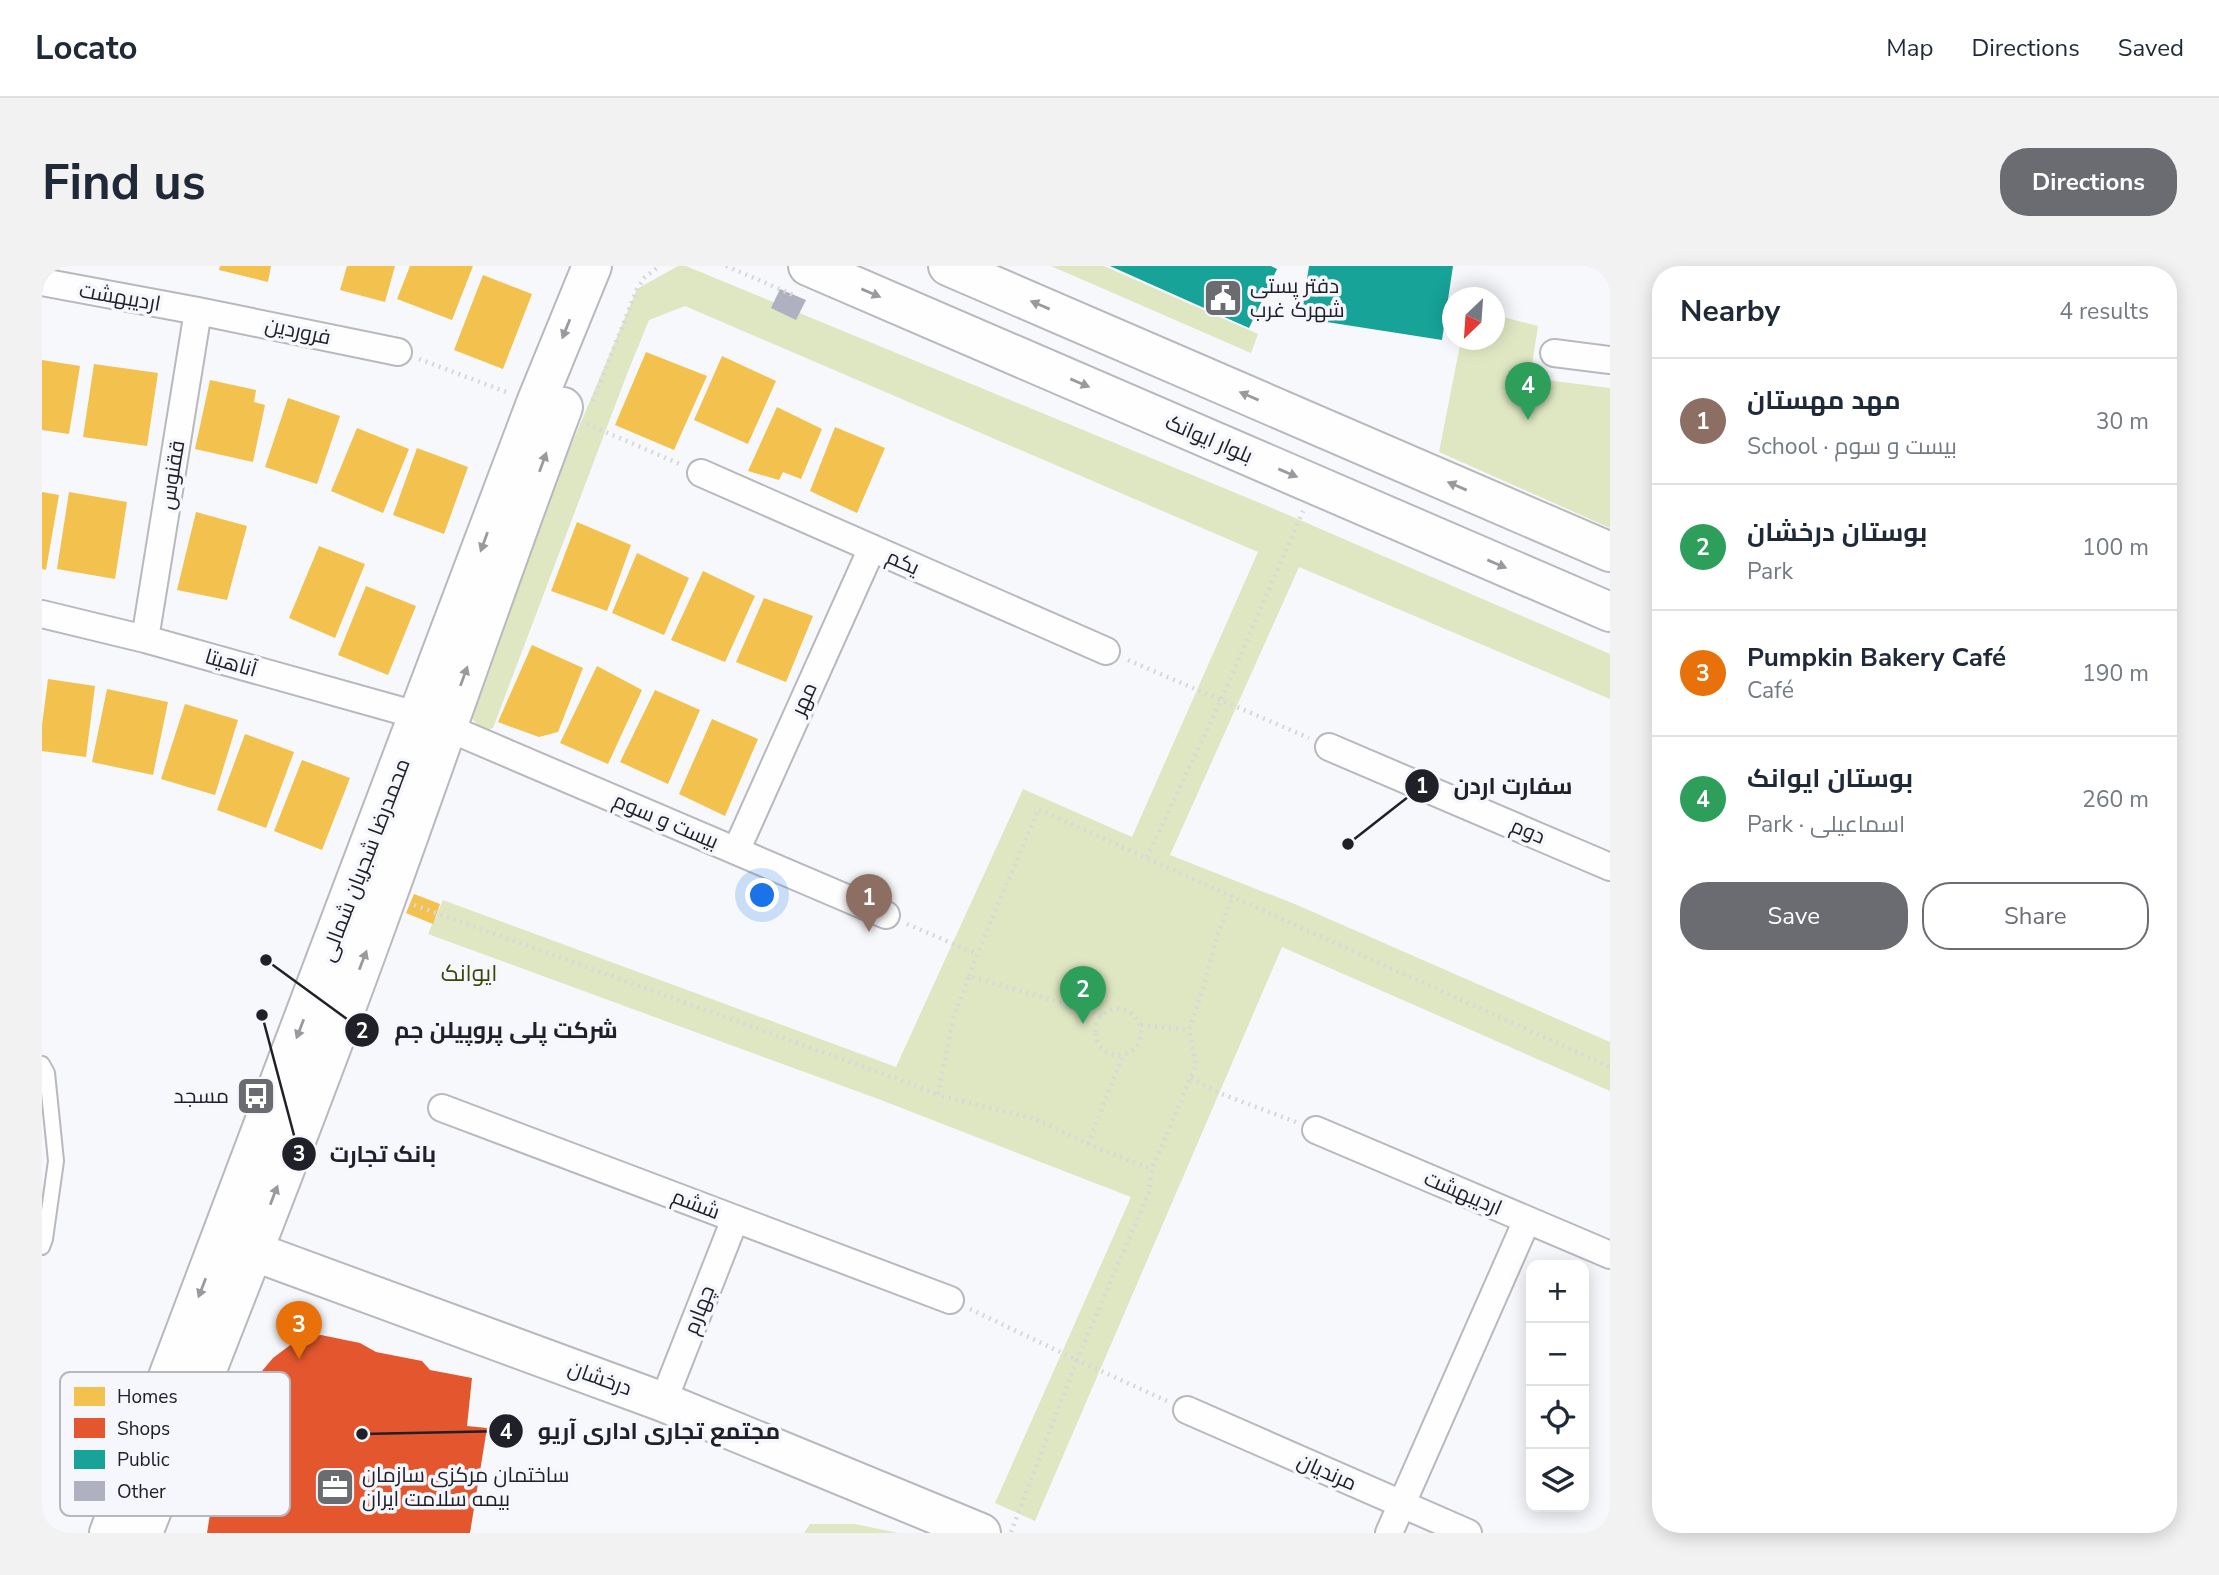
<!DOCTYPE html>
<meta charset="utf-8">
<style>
:root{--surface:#fff;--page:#f2f2f3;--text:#1f2937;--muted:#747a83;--line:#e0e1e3;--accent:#6b6c72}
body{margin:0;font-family:"Nunito Sans",Cairo,sans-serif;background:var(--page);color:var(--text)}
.controls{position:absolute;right:21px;bottom:21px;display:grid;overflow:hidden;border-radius:14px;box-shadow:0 4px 18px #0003}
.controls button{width:63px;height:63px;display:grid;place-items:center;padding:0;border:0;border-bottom:2px solid var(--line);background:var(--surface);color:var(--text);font:35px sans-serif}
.compass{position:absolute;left:1400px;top:21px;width:63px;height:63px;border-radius:50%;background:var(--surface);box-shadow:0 4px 18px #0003;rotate:205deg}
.you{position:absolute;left:721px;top:630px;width:24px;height:24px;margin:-18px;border:5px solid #fff;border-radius:50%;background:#1a73e8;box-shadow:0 0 0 10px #1a73e833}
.badge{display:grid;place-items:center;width:46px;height:46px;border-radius:50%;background:var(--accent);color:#fff;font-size:23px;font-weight:700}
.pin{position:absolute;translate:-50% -58px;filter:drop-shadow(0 2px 4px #0008)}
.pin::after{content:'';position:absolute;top:37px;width:24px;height:21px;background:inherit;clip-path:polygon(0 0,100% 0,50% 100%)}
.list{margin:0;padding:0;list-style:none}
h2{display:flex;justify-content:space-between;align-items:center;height:91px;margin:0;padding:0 28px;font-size:30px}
h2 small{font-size:23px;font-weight:400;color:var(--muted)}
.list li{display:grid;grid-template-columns:46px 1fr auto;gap:21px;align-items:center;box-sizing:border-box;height:126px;padding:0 28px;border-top:2px solid var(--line)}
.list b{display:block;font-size:26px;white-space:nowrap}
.list p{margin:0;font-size:23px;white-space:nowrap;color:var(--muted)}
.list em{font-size:23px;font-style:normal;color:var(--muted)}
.actions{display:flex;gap:14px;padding:21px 28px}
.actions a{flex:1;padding:16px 0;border:2px solid var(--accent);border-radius:28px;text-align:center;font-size:24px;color:var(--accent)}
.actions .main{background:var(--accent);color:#fff}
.icon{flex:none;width:38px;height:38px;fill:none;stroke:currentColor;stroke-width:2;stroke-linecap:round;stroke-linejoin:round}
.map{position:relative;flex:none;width:1568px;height:1267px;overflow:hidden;border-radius:28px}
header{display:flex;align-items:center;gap:42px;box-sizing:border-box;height:98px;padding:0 35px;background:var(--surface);border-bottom:2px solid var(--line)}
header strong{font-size:33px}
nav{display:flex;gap:38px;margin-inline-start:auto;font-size:24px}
.intro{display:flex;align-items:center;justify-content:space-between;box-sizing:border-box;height:168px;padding:0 42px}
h1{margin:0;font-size:49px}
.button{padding:18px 32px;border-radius:28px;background:var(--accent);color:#fff;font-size:24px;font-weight:700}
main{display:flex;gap:42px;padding:0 42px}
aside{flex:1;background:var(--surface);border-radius:28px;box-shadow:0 4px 18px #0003}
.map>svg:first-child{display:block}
.green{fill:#dee6c2}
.homes{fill:#f2c14e}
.shops{fill:#e4572e}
.public{fill:#17a398}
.building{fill:#afb0c0}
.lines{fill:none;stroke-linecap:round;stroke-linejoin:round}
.lane-casing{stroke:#b8b8be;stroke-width:18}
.street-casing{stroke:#b8b8be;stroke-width:30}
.secondary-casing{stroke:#b8b8be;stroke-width:42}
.path{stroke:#d8d8db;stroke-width:4.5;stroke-dasharray:2 5;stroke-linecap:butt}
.lane{stroke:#fefefe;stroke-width:14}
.street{stroke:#fefefe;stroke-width:26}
.secondary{stroke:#fefefe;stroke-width:38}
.oneway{fill:#9a9a9e}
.labels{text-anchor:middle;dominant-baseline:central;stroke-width:7;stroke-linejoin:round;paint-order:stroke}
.poi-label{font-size:21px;fill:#202029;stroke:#f6f7fc;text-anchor:start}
.street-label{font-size:21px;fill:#202029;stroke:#f6f7fc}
.neighbourhood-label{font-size:23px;fill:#3c4508;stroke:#f6f7fc}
.key{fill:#f6f7fc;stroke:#b6b6bd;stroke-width:2}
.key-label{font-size:19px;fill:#202029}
.leader{fill:none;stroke:#202029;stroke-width:2.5}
.callout-dot{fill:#202029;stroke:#f6f7fc;stroke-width:2.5}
.mark-label{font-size:21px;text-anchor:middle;font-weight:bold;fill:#fff}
.callout-label{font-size:23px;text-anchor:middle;font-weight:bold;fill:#202029;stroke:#f6f7fc;stroke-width:7;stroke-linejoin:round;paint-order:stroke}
</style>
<header>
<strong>Locato</strong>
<nav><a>Map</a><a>Directions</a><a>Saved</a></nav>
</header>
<div class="intro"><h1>Find us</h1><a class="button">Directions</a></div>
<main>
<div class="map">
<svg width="1568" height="1267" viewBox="0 0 1568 1267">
<rect width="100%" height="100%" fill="#f7f8fb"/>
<path class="green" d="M 636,0 L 644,0 L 1237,245 L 1568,388 L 1568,433 L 1257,301 L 1128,589 L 1255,639 L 1568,776 L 1568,825 L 1240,681 L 993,1255 L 953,1237 L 1089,931 L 839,834 L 386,668 L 401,634 L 854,801 L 981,523 L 1090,571 L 1216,286 L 643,40 L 607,54 L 585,108 L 451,462 L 441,465 L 425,447 L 502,244 L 595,23 Z
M 1009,0 L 1062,0 L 1216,68 L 1209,87 Z
M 1453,49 L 1496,60 L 1488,112 L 1568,122 L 1568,262 L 1397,186 L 1419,74 L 1452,74 Z
M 768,1258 L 813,1258 L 856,1267 L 762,1267 Z"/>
<path class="homes" d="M 178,0 L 229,0 L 226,16 L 177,4 Z
M 305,0 L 353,0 L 343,36 L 298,24 Z
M 368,0 L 431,0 L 410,54 L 355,33 Z
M 441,9 L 490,28 L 461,103 L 412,84 Z
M 604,86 L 665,110 L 632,184 L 573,159 Z
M 680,90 L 734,115 L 706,178 L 652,154 Z
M 0,94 L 38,100 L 27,168 L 0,164 Z
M 52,98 L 116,107 L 105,180 L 41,171 Z
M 168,114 L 214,124 L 212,136 L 223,139 L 211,196 L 153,183 Z
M 246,132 L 298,150 L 275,218 L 223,201 Z
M 735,141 L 780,163 L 759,213 L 741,206 L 737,214 L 706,205 Z
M 793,161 L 843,182 L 815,247 L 768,225 Z
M 315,162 L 367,183 L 341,247 L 289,225 Z
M 375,182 L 426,201 L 402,268 L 351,249 Z
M 0,226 L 17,229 L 4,304 L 0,303 Z
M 27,226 L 85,236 L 73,313 L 15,303 Z
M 154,246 L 205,260 L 185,334 L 135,324 Z
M 535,256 L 589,279 L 565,345 L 509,325 Z
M 277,280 L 323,298 L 293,372 L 247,352 Z
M 595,287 L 647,312 L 622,369 L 570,347 Z
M 661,305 L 713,330 L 683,396 L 629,374 Z
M 324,320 L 374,340 L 346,409 L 296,389 Z
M 722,332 L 771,350 L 744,416 L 694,396 Z
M 490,379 L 541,402 L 516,466 L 497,471 L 456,456 Z
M 555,400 L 600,424 L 566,498 L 518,477 Z
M 6,413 L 53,420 L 44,491 L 0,485 L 0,459 Z
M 65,423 L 126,436 L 111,509 L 50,496 Z
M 613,424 L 658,444 L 626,518 L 578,496 Z
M 143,438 L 196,454 L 173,529 L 119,513 Z
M 670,453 L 716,473 L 683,550 L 637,528 Z
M 203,468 L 252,486 L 224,562 L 175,544 Z
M 260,494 L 308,512 L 280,584 L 232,565 Z
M 372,628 L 398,638 L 391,658 L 364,647 Z"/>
<path class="shops" d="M 279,1069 L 318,1077 L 334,1086 L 380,1095 L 388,1104 L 430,1112 L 425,1160 L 445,1162 L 428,1267 L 165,1267 L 169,1242 L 182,1228 L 193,1174 L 210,1117 L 231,1092 L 259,1071 Z"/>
<path class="public" d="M 1068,0 L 1229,0 L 1235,3 L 1207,62 Z
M 1267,0 L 1411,0 L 1400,74 L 1259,52 Z"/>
<path class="building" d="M 738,23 L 764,34 L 754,54 L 729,42 Z"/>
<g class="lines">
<g class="lane-casing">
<path id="lane" d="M 0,798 L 5,807 L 14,895 L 3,973 L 0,981"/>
</g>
<g class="street-casing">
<path id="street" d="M 0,16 L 156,45 L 356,86
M 1512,87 L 1568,94
M 659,207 L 1064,385
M 0,348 L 103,373 L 378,450 L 844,649
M 103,373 L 156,45
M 1287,481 L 1568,601
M 694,585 L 830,282
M 400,842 L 908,1034
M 1274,864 L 1568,989
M 621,1136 L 693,953
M 1145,1144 L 1426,1267
M 1347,1267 L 1485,954"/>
</g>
<g class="secondary-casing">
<path id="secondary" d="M 766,0 L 1568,346
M 906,0 L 1568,286
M 186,976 L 621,1136 L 939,1267
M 67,1267 L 494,137 L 550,0
M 101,1267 C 184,1055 268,844 345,630 C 404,467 460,303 521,141"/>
</g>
<path class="path" d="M 684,0 L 754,30
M 377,93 L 467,127
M 551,135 L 595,23 L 603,11 L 618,0
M 545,158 L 640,199
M 1086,394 L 1267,472
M 1105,591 L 1179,434 L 1261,245
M 372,639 L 864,816 L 896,829
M 865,658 L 935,688
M 927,710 C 948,654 974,599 996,543 L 1568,801
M1053 766a23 23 0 1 1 46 0a23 23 0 1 1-46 0Z
M 1060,749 L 927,710 L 911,753 L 896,829 L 993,853 L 1055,882 L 1110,903
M 1099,759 L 1147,764
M 1149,812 L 1177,827 L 1254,856
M 1046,878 L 1081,789
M 928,1043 L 1035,1094 L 969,1266
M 1125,1135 L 1035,1094 L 1107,926 L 1110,903 L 1154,799 L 1147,764 L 1162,719 L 1175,670 L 1191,630"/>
<use href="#lane" class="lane"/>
<use href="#street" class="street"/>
<use href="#secondary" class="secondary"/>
</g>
<defs><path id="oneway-solid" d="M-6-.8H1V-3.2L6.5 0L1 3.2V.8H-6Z" transform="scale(1.75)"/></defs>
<g class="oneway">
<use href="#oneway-solid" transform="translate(829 27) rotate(23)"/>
<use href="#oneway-solid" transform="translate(998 39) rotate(-157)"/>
<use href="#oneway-solid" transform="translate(524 63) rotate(112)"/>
<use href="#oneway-solid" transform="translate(1038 117) rotate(23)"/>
<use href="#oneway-solid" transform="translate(1207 130) rotate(-157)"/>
<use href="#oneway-solid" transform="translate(501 196) rotate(-70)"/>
<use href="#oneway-solid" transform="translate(1246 207) rotate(23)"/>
<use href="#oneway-solid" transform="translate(1415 220) rotate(-157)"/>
<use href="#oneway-solid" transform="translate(442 276) rotate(110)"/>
<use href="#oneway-solid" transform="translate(1455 298) rotate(23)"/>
<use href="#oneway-solid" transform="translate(422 410) rotate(-70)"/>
<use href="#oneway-solid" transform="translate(321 694) rotate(-69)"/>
<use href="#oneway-solid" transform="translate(258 763) rotate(111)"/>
<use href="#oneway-solid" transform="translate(232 929) rotate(-69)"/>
<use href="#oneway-solid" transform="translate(160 1022) rotate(111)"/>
</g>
<defs>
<g id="civic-square" transform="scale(2.0125)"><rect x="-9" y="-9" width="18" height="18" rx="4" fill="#6b6c72" stroke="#f6f7fc"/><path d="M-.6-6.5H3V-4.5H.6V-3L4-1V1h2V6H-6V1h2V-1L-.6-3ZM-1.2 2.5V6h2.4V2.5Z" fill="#fff"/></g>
<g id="bus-square" transform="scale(2.0125)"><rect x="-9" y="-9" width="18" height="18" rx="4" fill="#6b6c72" stroke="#f6f7fc"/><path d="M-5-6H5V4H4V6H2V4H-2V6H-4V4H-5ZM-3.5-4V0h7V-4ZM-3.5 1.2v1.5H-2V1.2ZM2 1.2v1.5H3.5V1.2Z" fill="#fff"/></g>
<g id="office-square" transform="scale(2.0125)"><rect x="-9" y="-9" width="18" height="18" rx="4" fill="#6b6c72" stroke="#f6f7fc"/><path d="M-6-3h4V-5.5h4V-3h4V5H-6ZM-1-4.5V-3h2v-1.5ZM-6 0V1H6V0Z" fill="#fff"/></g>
</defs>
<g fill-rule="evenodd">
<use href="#civic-square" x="1181" y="32"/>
<use href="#bus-square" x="214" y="830"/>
<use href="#office-square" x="293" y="1221"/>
</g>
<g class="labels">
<g class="poi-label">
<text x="1208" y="20">دفتر پستی<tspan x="1208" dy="24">شهرک غرب</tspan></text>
<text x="187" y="830" text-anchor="end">مسجد</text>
<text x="320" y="1209">ساختمان مرکزی سازمان<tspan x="320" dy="24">بیمه سلامت ایران</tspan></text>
</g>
<g class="street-label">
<text transform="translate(78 31) rotate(10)">اردیبهشت</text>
<text transform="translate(256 65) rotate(12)">فروردین</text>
<text transform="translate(1167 173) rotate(23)">بلوار ایوانک</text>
<text transform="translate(130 209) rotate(-81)">ققنوس</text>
<text transform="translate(861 296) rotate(24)">یکم</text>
<text transform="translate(189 397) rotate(16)">آناهیتا</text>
<text transform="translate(762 433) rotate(-66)">مهر</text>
<text transform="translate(624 555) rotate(23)">بیست و سوم</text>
<text transform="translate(1486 565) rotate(23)">دوم</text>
<text transform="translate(323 594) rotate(-69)">محمدرضا شجریان شمالی</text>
<text transform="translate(1421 927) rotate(23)">اردیبهشت</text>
<text transform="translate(654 938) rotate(21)">ششم</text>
<text transform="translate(657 1044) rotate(-69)">چهارم</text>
<text transform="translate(558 1112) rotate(20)">درخشان</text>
<text transform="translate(1285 1206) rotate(24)">مرنديان</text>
</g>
<g class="neighbourhood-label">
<text x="427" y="707">ایوانک</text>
</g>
</g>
<rect x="18" y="1106" width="230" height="144" rx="10" class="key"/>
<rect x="32" y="1121" width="31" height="19" fill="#f2c14e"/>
<rect x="32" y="1152" width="31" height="20" fill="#e4572e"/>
<rect x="32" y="1184" width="31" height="19" fill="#17a398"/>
<rect x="32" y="1215" width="31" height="20" fill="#afb0c0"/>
<g class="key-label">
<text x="75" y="1137">Homes</text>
<text x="75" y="1169">Shops</text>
<text x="75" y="1200">Public</text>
<text x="75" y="1232">Other</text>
</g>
<path class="leader" d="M1306 578L1380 520M224 694L320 764M220 749L257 888M320 1168L464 1165"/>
<g class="callout-dot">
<circle cx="1306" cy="578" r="7"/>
<circle cx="224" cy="694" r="7"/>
<circle cx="220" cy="749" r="7"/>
<circle cx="320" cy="1168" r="7"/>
<circle cx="1380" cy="520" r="18"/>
<circle cx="320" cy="764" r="18"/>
<circle cx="257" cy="888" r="18"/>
<circle cx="464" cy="1165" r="18"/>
</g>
<g class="mark-label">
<text x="1380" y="527">1</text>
<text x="320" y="772">2</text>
<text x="257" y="895">3</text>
<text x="464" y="1173">4</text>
</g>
<g class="callout-label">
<text x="1471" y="528">سفارت اردن</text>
<text x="464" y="772">شرکت پلی پروپیلن جم</text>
<text x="341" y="896">بانک تجارت</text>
<text x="617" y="1173">مجتمع تجاری اداری آريو</text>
</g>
</svg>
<div class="controls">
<button>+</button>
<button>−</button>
<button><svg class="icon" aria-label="locate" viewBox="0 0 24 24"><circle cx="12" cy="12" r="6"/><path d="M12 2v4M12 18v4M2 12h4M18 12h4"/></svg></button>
<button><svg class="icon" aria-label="layers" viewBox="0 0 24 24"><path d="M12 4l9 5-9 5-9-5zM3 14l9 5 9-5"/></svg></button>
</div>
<svg class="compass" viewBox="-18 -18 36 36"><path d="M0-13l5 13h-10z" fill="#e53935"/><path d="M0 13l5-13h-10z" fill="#747a83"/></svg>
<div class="you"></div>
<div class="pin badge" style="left:827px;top:666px;background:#8d6e63">1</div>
<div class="pin badge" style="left:1041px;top:758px;background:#2e9e5b">2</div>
<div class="pin badge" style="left:257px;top:1093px;background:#e8710a">3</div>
<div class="pin badge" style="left:1486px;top:154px;background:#2e9e5b">4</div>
</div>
<aside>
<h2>Nearby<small>4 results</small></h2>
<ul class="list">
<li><span class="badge" style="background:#8d6e63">1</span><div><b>مهد مهستان</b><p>School · بیست و سوم</p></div><em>30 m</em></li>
<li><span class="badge" style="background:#2e9e5b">2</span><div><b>بوستان درخشان</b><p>Park</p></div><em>100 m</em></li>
<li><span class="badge" style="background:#e8710a">3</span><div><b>Pumpkin Bakery Café</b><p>Café</p></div><em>190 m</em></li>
<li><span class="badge" style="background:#2e9e5b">4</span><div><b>بوستان ایوانک</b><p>Park · اسماعیلی</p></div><em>260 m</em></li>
</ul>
<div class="actions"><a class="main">Save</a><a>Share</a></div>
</aside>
</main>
